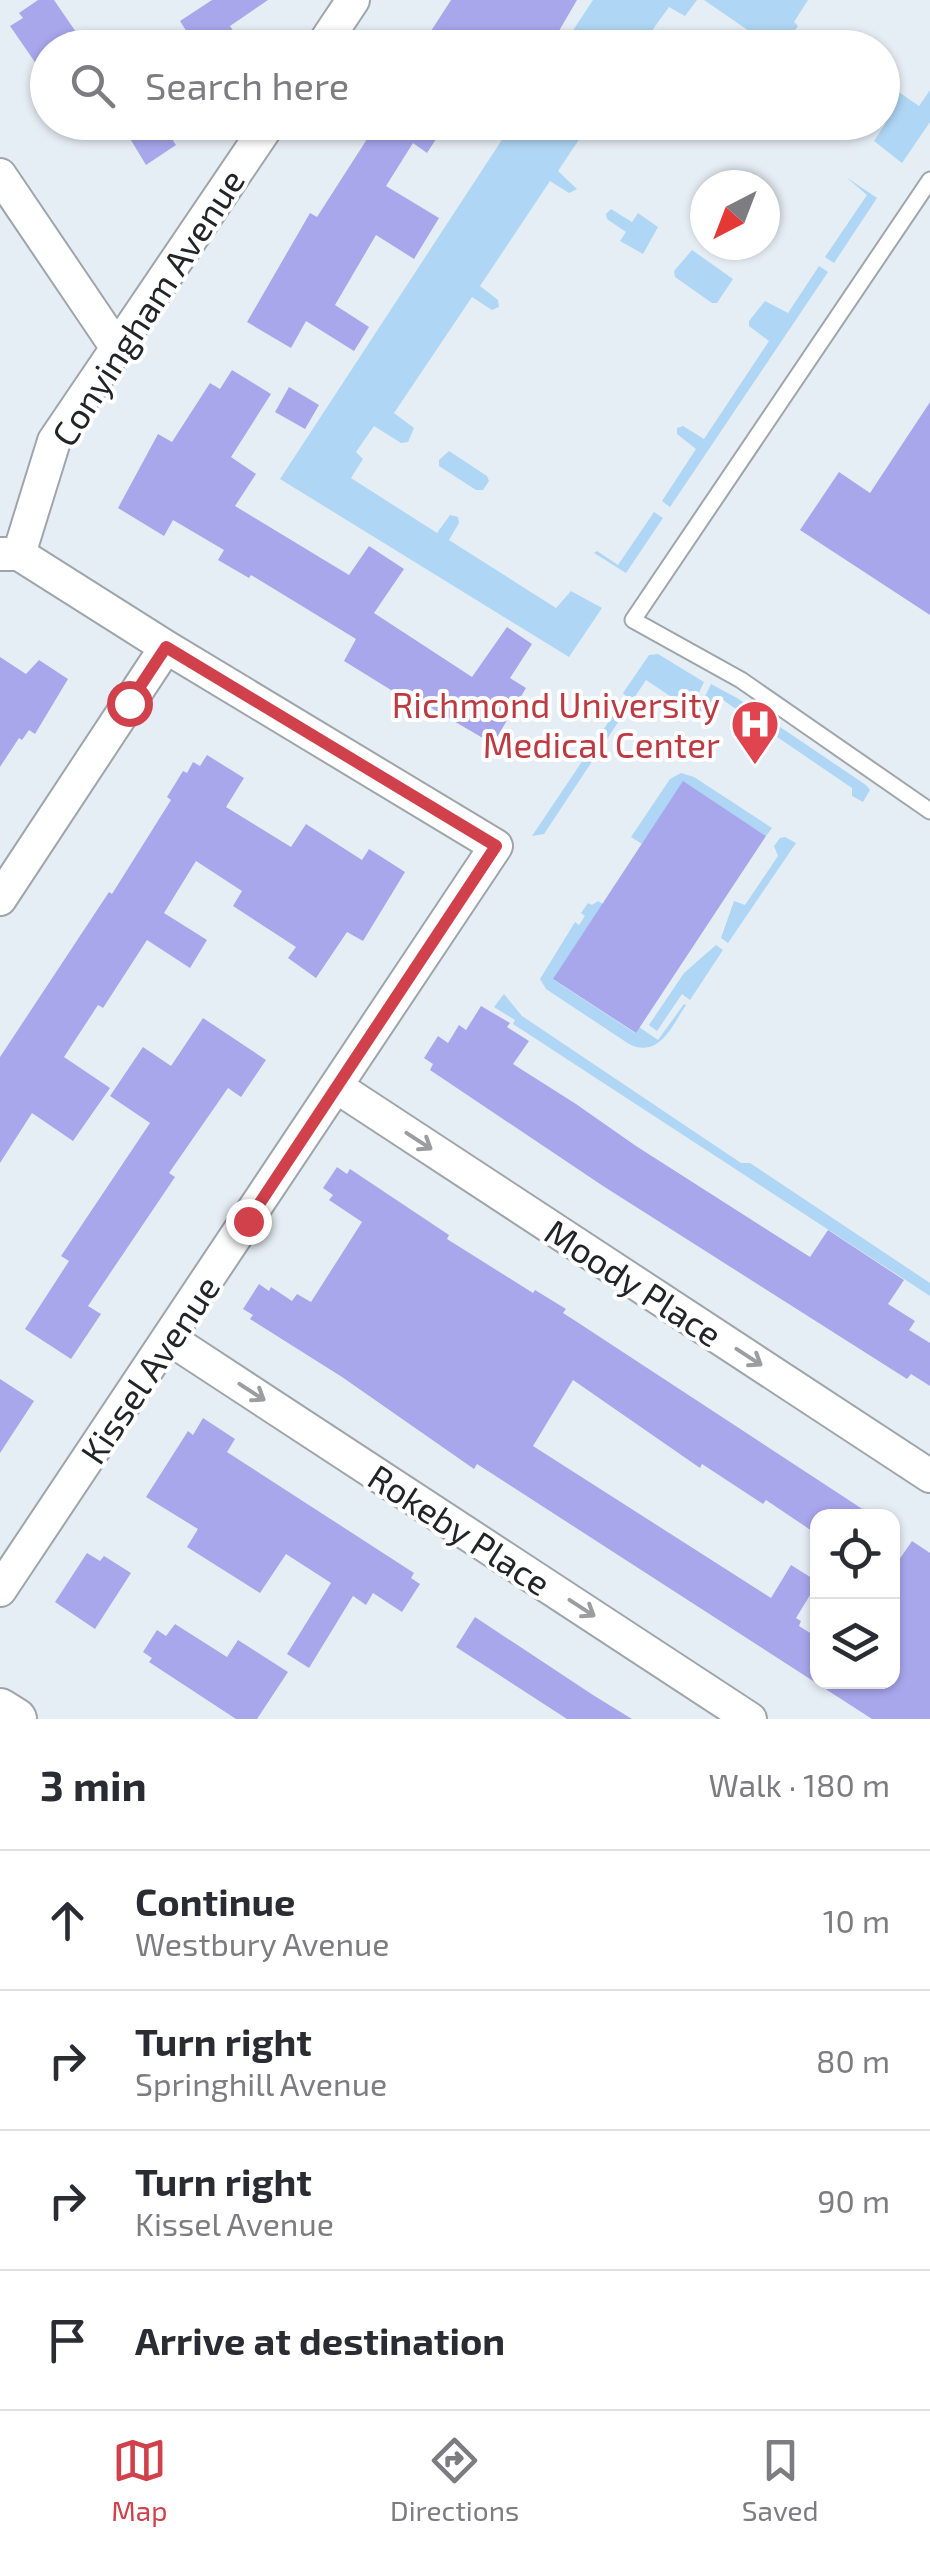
<!DOCTYPE html>
<meta charset="utf-8">
<style>
:root{--surface:#fff;--page:#f7f7f7;--text:#2b2b33;--muted:#7c7c81;--line:#e1e1e2;--accent:#d1414c}
body{margin:0;font-family:"Exo 2",sans-serif;background:var(--page);color:var(--text)}
.controls{position:absolute;right:30px;bottom:30px;display:grid;overflow:hidden;border-radius:20px;box-shadow:0 2px 8px #0004}
.controls button{width:90px;height:90px;display:grid;place-items:center;padding:0;border:0;border-bottom:2px solid var(--line);background:var(--surface);color:var(--text);font:50px sans-serif}
.compass{position:absolute;left:690px;top:170px;width:90px;height:90px;border-radius:50%;background:var(--surface);box-shadow:0 2px 8px #0004;rotate:222deg}
.stop{position:absolute;width:30px;height:30px;margin:-22px;border:8px solid #d1414c;border-radius:50%;background:#fff}
.stop.end{background:#d1414c;border-color:#fff;box-shadow:0 2px 10px #0008}
.list{margin:0;padding:0;list-style:none}
h2{display:flex;justify-content:space-between;align-items:center;height:130px;margin:0;padding:0 40px;font-size:42px}
h2 small{font-size:32px;font-weight:400;color:var(--muted)}
.list li{display:grid;grid-template-columns:65px 1fr auto;gap:30px;align-items:center;box-sizing:border-box;height:140px;padding:0 40px;border-top:2px solid var(--line)}
.list b{display:block;font-size:38px;white-space:nowrap}
.list p{margin:0;font-size:32px;white-space:nowrap;color:var(--muted)}
.list em{font-size:32px;font-style:normal;color:var(--muted)}
.icon{flex:none;width:55px;height:55px;fill:none;stroke:currentColor;stroke-width:2;stroke-linecap:round;stroke-linejoin:round}
.map{position:relative;flex:none;width:930px;height:1719px;overflow:hidden}
.search{position:absolute;background:var(--surface);box-shadow:0 2px 8px #0004;left:30px;right:30px;top:30px;height:110px;display:flex;align-items:center;gap:25px;box-sizing:border-box;padding:0 35px;border-radius:55px;color:var(--muted);font-size:38px}
.sheet{height:690px;background:var(--surface)}
nav{display:flex;justify-content:space-around;align-items:center;box-sizing:border-box;height:140px;border-top:2px solid var(--line);background:var(--surface);font-size:28px;color:var(--muted)}
nav a{display:grid;justify-items:center;gap:5px}
nav .on{color:var(--accent)}
.map>svg:first-child{display:block}
.green{fill:#afd6f4}
.building{fill:#a8a7ec}
.lines{fill:none;stroke-linecap:round;stroke-linejoin:round}
.service-casing{stroke:#9ea5ab;stroke-width:19}
.minor-casing{stroke:#9ea5ab;stroke-width:36}
.tertiary-casing{stroke:#9ea5ab;stroke-width:44}
.service{stroke:#fff;stroke-width:15}
.minor{stroke:#fff;stroke-width:32}
.tertiary{stroke:#fff;stroke-width:40}
.oneway{stroke:#9c9d9e}
.route{stroke:#d1414c;stroke-width:12}
.labels{text-anchor:middle;dominant-baseline:central;stroke-width:8;stroke-linejoin:round;paint-order:stroke}
.street-label{font-size:35px;fill:#222528;stroke:#fff}
.health-label{font-size:35px;fill:#be3a42;stroke:#fff;text-anchor:end}
</style>
<div class="map">
<svg width="930" height="1719" viewBox="0 0 930 1719">
<rect width="100%" height="100%" fill="#e6eef5"/>
<path class="green" d="M 593,0 L 697,0 L 685,16 L 669,7 L 651,32 L 670,47 L 649,47 L 643,44 L 640,48 L 562,47 Z
M 704,0 L 808,0 L 794,22 L 798,26 L 783,47 L 766,48 L 768,44 Z
M 883,81 L 919,106 L 930,90 L 930,122 L 902,163 L 874,141 L 885,124 L 883,121 Z
M 513,123 L 590,123 L 558,171 L 577,189 L 569,193 L 550,181 L 480,286 L 498,300 L 499,307 L 492,310 L 472,297 L 394,413 L 414,428 L 408,442 L 401,443 L 374,426 L 356,452 L 363,459 L 351,478 L 437,533 L 450,515 L 458,517 L 459,523 L 449,540 L 556,608 L 571,591 L 602,608 L 569,657 L 280,479 Z
M 846,177 L 877,198 L 834,263 L 825,257 L 867,195 Z
M 611,209 L 632,222 L 638,213 L 658,227 L 643,254 L 620,241 L 626,232 L 607,219 L 606,214 Z
M 692,250 L 733,279 L 717,303 L 712,303 L 675,277 L 674,271 Z
M 819,266 L 828,272 L 670,507 L 662,501 L 696,449 L 677,434 L 677,428 L 683,426 L 704,439 L 769,341 L 749,326 L 749,321 L 765,301 L 788,313 Z
M 449,451 L 487,476 L 489,481 L 483,490 L 476,490 L 439,466 L 439,460 Z
M 654,512 L 663,518 L 626,573 L 594,553 L 597,551 L 618,565 Z
M 658,654 L 704,682 L 691,710 L 646,680 L 544,834 L 532,836 L 626,696 L 623,693 L 649,655 Z
M 711,684 L 737,698 L 866,785 L 870,790 L 863,802 L 852,796 L 852,788 L 717,696 L 705,714 L 696,715 Z
M 681,773 L 694,777 L 772,828 L 766,836 L 683,782 L 642,844 L 631,837 L 670,779 Z
M 785,837 L 796,843 L 728,943 L 721,938 L 734,901 L 745,905 L 778,856 L 774,846 L 780,838 Z
M 598,901 L 603,904 L 554,980 L 635,1033 L 639,1027 L 658,1040 L 684,1004 L 686,1005 C 672,1026 659,1059 629,1044 L 546,989 L 540,979 L 575,922 L 579,925 L 585,916 L 581,913 L 588,903 L 592,905 Z
M 716,945 L 723,950 L 690,1000 L 682,994 L 657,1031 L 649,1025 L 684,973 Z
M 504,994 L 522,1016 L 741,1163 L 750,1163 L 930,1283 L 930,1296 L 513,1024 L 515,1020 L 494,1007 Z"/>
<path class="building" d="M 38,0 L 54,0 L 87,48 L 48,48 L 48,81 L 10,26 L 23,18 L 19,13 Z
M 212,0 L 268,0 L 230,26 L 244,48 L 197,48 L 180,21 Z
M 451,0 L 577,0 L 549,48 L 420,48 Z
M 120,122 L 161,122 L 176,145 L 146,165 Z
M 378,122 L 447,122 L 427,153 L 413,143 L 386,186 L 439,218 L 414,259 L 376,235 L 335,305 L 369,327 L 354,351 L 306,321 L 291,348 L 247,322 L 310,213 L 317,217 Z
M 232,370 L 271,394 L 231,457 L 256,474 L 235,506 L 349,575 L 369,546 L 404,569 L 374,613 L 472,677 L 507,627 L 532,644 L 510,678 L 526,688 L 493,744 L 428,706 L 425,711 L 344,661 L 356,639 L 251,575 L 249,578 L 218,560 L 224,550 L 173,520 L 164,536 L 118,508 L 158,434 L 172,442 L 210,383 L 220,389 Z
M 289,387 L 319,405 L 305,429 L 275,412 Z
M 930,402 L 930,615 L 800,530 L 839,472 L 870,493 Z
M 0,657 L 26,674 L 39,660 L 68,679 L 35,734 L 29,730 L 22,740 L 19,738 L 0,767 Z
M 207,755 L 244,778 L 226,807 L 291,847 L 306,824 L 362,860 L 369,849 L 405,872 L 363,941 L 347,932 L 316,978 L 288,958 L 296,947 L 233,906 L 242,891 L 196,861 L 164,913 L 207,940 L 190,968 L 147,940 L 103,1008 L 98,1005 L 64,1057 L 110,1088 L 73,1141 L 32,1113 L 0,1163 L 0,1057 L 109,892 L 112,894 L 171,800 L 167,797 L 183,771 L 187,773 L 193,762 L 200,766 Z
M 683,781 L 766,836 L 636,1033 L 553,979 Z
M 481,1006 L 510,1023 L 507,1027 L 529,1041 L 513,1064 L 576,1104 L 636,1146 L 810,1257 L 828,1230 L 904,1280 L 888,1304 L 915,1321 L 909,1330 L 930,1343 L 930,1386 L 911,1374 L 907,1379 L 603,1186 L 430,1070 L 433,1064 L 424,1058 L 438,1036 L 448,1043 L 459,1025 L 466,1030 Z
M 203,1018 L 266,1060 L 241,1097 L 228,1088 L 169,1173 L 175,1177 L 88,1306 L 101,1314 L 71,1359 L 25,1329 L 69,1261 L 61,1256 L 150,1123 L 110,1096 L 143,1047 L 171,1066 Z
M 337,1167 L 347,1174 L 350,1169 L 449,1235 L 447,1239 L 533,1293 L 535,1290 L 566,1309 L 563,1313 L 574,1320 L 873,1516 L 818,1516 L 818,1535 L 766,1500 L 763,1504 L 702,1464 L 700,1468 L 573,1380 L 533,1446 L 771,1598 L 791,1565 L 818,1582 L 796,1618 L 801,1621 L 799,1626 L 818,1638 L 818,1682 L 892,1682 L 892,1570 L 912,1541 L 930,1553 L 930,1719 L 872,1719 L 477,1464 L 474,1469 L 342,1377 L 250,1319 L 253,1315 L 243,1309 L 259,1284 L 269,1291 L 271,1287 L 292,1301 L 297,1294 L 311,1302 L 362,1222 L 329,1200 L 333,1195 L 323,1188 Z
M 0,1379 L 34,1401 L 0,1453 Z
M 203,1418 L 235,1439 L 227,1452 L 414,1573 L 411,1578 L 420,1584 L 402,1612 L 373,1593 L 366,1605 L 353,1596 L 309,1668 L 287,1654 L 331,1583 L 286,1554 L 260,1593 L 187,1547 L 198,1529 L 146,1497 L 188,1431 L 193,1435 Z
M 87,1553 L 100,1561 L 104,1556 L 131,1573 L 95,1629 L 55,1602 Z
M 475,1617 L 593,1695 L 632,1719 L 567,1719 L 456,1647 Z
M 175,1624 L 227,1657 L 238,1640 L 288,1672 L 257,1719 L 236,1719 L 149,1662 L 152,1658 L 143,1652 L 157,1630 L 166,1636 Z"/>
<g class="lines">
<g class="service-casing">
<path id="service" d="M 930,180 L 633,620 L 741,680 L 930,811"/>
</g>
<g class="minor-casing">
<path id="minor" d="M 321,48 L 353,0
M 0,175 L 117,348
M 0,554 L 19,554 L 166,647 L 496,846 L 0,1590
M 19,554 L 54,441 L 270,122
M 0,899 L 166,647
M 337,1087 L 930,1476
M 170,1339 L 750,1719"/>
</g>
<g class="tertiary-casing">
<path id="tertiary" d="M 0,1709 L 16,1719"/>
</g>
<use href="#service" class="service"/>
<use href="#minor" class="minor"/>
<use href="#tertiary" class="tertiary"/>
</g>
<defs><path id="oneway-shaft" d="M-6 0H5M1.5-3L5.5 0L1.5 3" fill="none" stroke-width="1.6" stroke-linecap="round" stroke-linejoin="round" transform="scale(2.5)"/></defs>
<g class="oneway">
<use href="#oneway-shaft" transform="translate(419 1141) rotate(33)"/>
<use href="#oneway-shaft" transform="translate(749 1357) rotate(33)"/>
<use href="#oneway-shaft" transform="translate(252 1392) rotate(33)"/>
<use href="#oneway-shaft" transform="translate(582 1608) rotate(33)"/>
</g>
<g class="lines">
<path class="route" d="M 129,703 L 166,647 L 496,846 L 248,1221"/>
</g>
<defs>
<g id="hospital-pin" transform="scale(2.5)"><path d="M0 17L-7.5 6A9.5 9.5 0 1 1 7.5 6Z" fill="#e0444e" stroke="#fff"/><path d="M-5-5h3v3.5h4V-5h3V5h-3V1.5h-4V5h-3Z" fill="#fff"/></g>
</defs>
<g fill-rule="evenodd">
<use href="#hospital-pin" x="755" y="724"/>
</g>
<g class="labels">
<g class="street-label">
<text transform="translate(147 307) rotate(-57)">Conyingham Avenue</text>
<text transform="translate(634 1282) rotate(33)">Moody Place</text>
<text transform="translate(149 1369) rotate(-56)">Kissel Avenue</text>
<text transform="translate(460 1529) rotate(33)">Rokeby Place</text>
</g>
<g class="health-label">
<text x="720" y="704">Richmond University<tspan x="720" dy="40">Medical Center</tspan></text>
</g>
</g>
</svg>
<div class="controls">
<button><svg class="icon" aria-label="locate" viewBox="0 0 24 24"><circle cx="12" cy="12" r="6"/><path d="M12 2v4M12 18v4M2 12h4M18 12h4"/></svg></button>
<button><svg class="icon" aria-label="layers" viewBox="0 0 24 24"><path d="M12 4l9 5-9 5-9-5zM3 14l9 5 9-5"/></svg></button>
</div>
<svg class="compass" viewBox="-18 -18 36 36"><path d="M0-13l5 13h-10z" fill="#e53935"/><path d="M0 13l5-13h-10z" fill="#7c7c81"/></svg>
<div class="stop" style="left:129px;top:703px"></div>
<div class="stop end" style="left:248px;top:1221px"></div>
<div class="search"><svg class="icon" aria-label="search" viewBox="0 0 24 24"><circle cx="10" cy="10" r="6"/><path d="M15 15l6 6"/></svg>Search here</div>
</div>
<section class="sheet">
<h2>3 min<small>Walk · 180 m</small></h2>
<ul class="list">
<li><svg class="icon" aria-label="ahead" viewBox="0 0 24 24"><path d="M12 20V5M6 11l6-6 6 6"/></svg><div><b>Continue</b><p>Westbury Avenue</p></div><em>10 m</em></li>
<li><svg class="icon" aria-label="right" viewBox="0 0 24 24"><path d="M7 20v-9h11M14 6l5 5-5 5"/></svg><div><b>Turn right</b><p>Springhill Avenue</p></div><em>80 m</em></li>
<li><svg class="icon" aria-label="right" viewBox="0 0 24 24"><path d="M7 20v-9h11M14 6l5 5-5 5"/></svg><div><b>Turn right</b><p>Kissel Avenue</p></div><em>90 m</em></li>
<li><svg class="icon" aria-label="arrive" viewBox="0 0 24 24"><path d="M6 21V4h12l-3 4 3 4H6"/></svg><div><b>Arrive at destination</b></div></li>
</ul>
</section>
<nav>
<a class="on"><svg class="icon" aria-label="map" viewBox="0 0 24 24"><path d="M3 6l6-2 6 2 6-2v14l-6 2-6-2-6 2zM9 4v14M15 6v14"/></svg>Map</a>
<a><svg class="icon" aria-label="directions" viewBox="0 0 24 24"><path d="M12 3l9 9-9 9-9-9zM9 14v-3h6M13 9l2 2-2 2"/></svg>Directions</a>
<a><svg class="icon" aria-label="saved" viewBox="0 0 24 24"><path d="M7 4h10v16l-5-4-5 4z"/></svg>Saved</a>
</nav>
